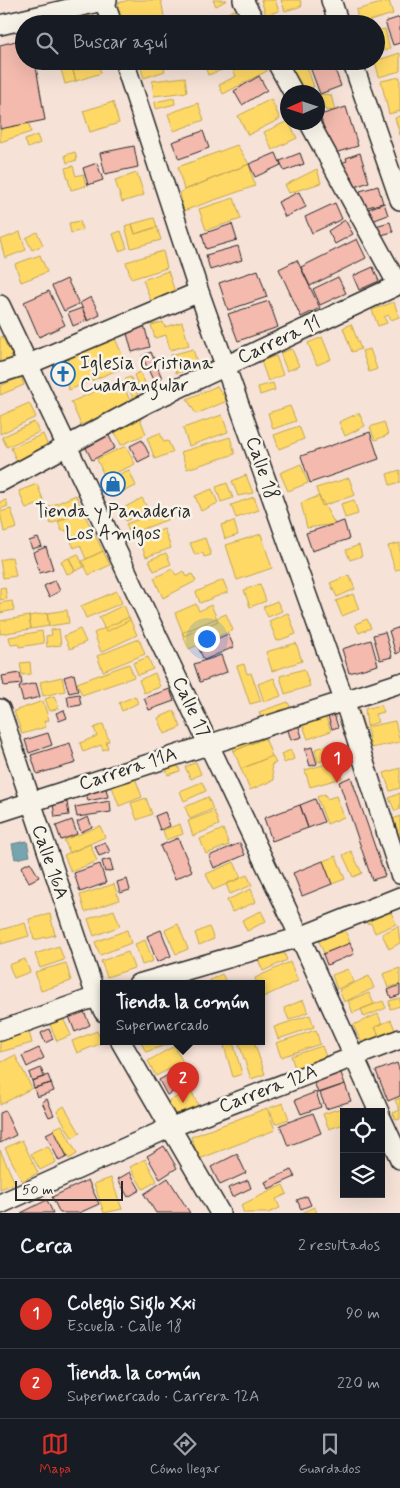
<!DOCTYPE html>
<html lang="es">
<meta charset="utf-8">
<style>
:root{--surface:#171b24;--page:#242831;--text:#f1f3f6;--muted:#9ea1a6;--line:#363941;--accent:#d93025}
body{margin:0;font-family:Mynerve,sans-serif;background:var(--page);color:var(--text)}
.controls{position:absolute;right:15px;bottom:15px;display:grid;overflow:hidden;border-radius:0px;box-shadow:0 5px 20px #0002}
.controls button{width:45px;height:45px;display:grid;place-items:center;padding:0;border:0;border-bottom:1px solid var(--line);background:var(--surface);color:var(--text);font:25px sans-serif}
.compass{position:absolute;left:280px;top:85px;width:45px;height:45px;border-radius:50%;background:var(--surface);box-shadow:0 5px 20px #0002;rotate:267deg}
.scale{position:absolute;left:15px;bottom:12px;width:108px;box-sizing:border-box;padding-left:5px;border:2px solid #2b2b2b;border-top:0;font-size:14px;line-height:18px;white-space:nowrap;color:#2b2b2b;-webkit-text-stroke:4px #f7f3e8;paint-order:stroke}
.you{position:absolute;left:206px;top:638px;width:18px;height:18px;margin:-12px;border:4px solid #fff;border-radius:50%;background:#1a73e8;box-shadow:0 0 0 8px #1a73e833}
.badge{display:grid;place-items:center;width:32px;height:32px;border-radius:50%;background:var(--accent);color:#fff;font-size:16px;font-weight:700}
.pin{position:absolute;translate:-50% -41px;filter:drop-shadow(0 1px 2px #0008)}
.pin::after{content:'';position:absolute;top:26px;width:18px;height:15px;background:inherit;clip-path:polygon(0 0,100% 0,50% 100%)}
.popup{position:absolute;left:100px;top:980px;width:165px;height:65px;box-sizing:border-box;display:grid;place-content:center;border-radius:0px;background:var(--surface);filter:drop-shadow(0 1px 4px #0005);font-size:16px;white-space:nowrap;color:var(--muted)}
.popup b{font-size:19px;color:var(--text)}
.popup::after{content:'';position:absolute;left:50%;top:100%;margin-left:-10px;border:10px solid transparent;border-top-color:var(--surface)}
.list{margin:0;padding:0;list-style:none}
h2{display:flex;justify-content:space-between;align-items:center;height:65px;margin:0;padding:0 20px;font-size:21px}
h2 small{font-size:16px;font-weight:400;color:var(--muted)}
.list li{display:grid;grid-template-columns:32px 1fr auto;gap:15px;align-items:center;box-sizing:border-box;height:70px;padding:0 20px;border-top:1px solid var(--line)}
.list b{display:block;font-size:19px;white-space:nowrap}
.list p{margin:0;font-size:16px;white-space:nowrap;color:var(--muted)}
.list em{font-size:16px;font-style:normal;color:var(--muted)}
.icon{flex:none;width:28px;height:28px;fill:none;stroke:currentColor;stroke-width:2;stroke-linecap:round;stroke-linejoin:round}
.map{position:relative;flex:none;width:400px;height:1213px;overflow:hidden}
.search{position:absolute;background:var(--surface);box-shadow:0 5px 20px #0002;left:15px;right:15px;top:15px;height:55px;display:flex;align-items:center;gap:12px;box-sizing:border-box;padding:0 18px;border-radius:28px;color:var(--muted);font-size:19px}
.sheet{height:205px;background:var(--surface)}
nav{display:flex;justify-content:space-around;align-items:center;box-sizing:border-box;height:70px;border-top:1px solid var(--line);background:var(--surface);font-size:14px;color:var(--muted)}
nav a{display:grid;justify-items:center;gap:2px}
nav .on{color:var(--accent)}
.map>svg:first-child{display:block}
.homes{fill:#ffd966;stroke:#bfa554}
.public{fill:#76a5af;stroke:#608087}
.building{fill:#f4baae;stroke:#2b2b2b}
.lines{fill:none;stroke-linecap:round;stroke-linejoin:round}
.minor-casing{stroke:#2b2b2b;stroke-width:22}
.minor{stroke:#f7f3e8;stroke-width:19}
.labels{text-anchor:middle;dominant-baseline:central;stroke-width:5;stroke-linejoin:round;paint-order:stroke}
.street-label{font-size:19px;fill:#2b2b2b;stroke:#f7f3e8}
.poi-label{font-size:19px;fill:#2b2b2b;stroke:#f7f3e8;text-anchor:start}
</style>
<div class="map">
<svg width="400" height="1213" viewBox="0 0 400 1213">
<rect width="100%" height="100%" fill="#f6e2d7"/>
<filter id="ink" filterUnits="userSpaceOnUse"><feTurbulence type="fractalNoise" baseFrequency=".02" numOctaves="2"/><feDisplacementMap in="SourceGraphic" scale="10" xChannelSelector="R" yChannelSelector="G"/><feConvolveMatrix kernelMatrix="1 2 1 2 8 2 1 2 1" color-interpolation-filters="sRGB"/></filter>
<g filter="url(#ink)">
<path class="homes" d="M 129,0 L 161,0 L 164,16 L 138,24 L 121,24 L 118,3 Z
M 213,0 L 227,0 L 216,6 Z
M 261,0 L 275,0 L 279,11 L 266,15 Z
M 281,0 L 300,0 L 302,6 L 285,11 Z
M 389,1 L 393,14 L 359,24 L 356,10 Z
M 89,10 L 92,21 L 85,24 L 59,24 L 58,18 Z
M 234,10 L 241,24 L 220,24 L 217,18 Z
M 385,29 L 390,49 L 376,53 L 376,31 Z
M 24,53 L 24,61 L 30,61 L 40,92 L 27,96 L 15,56 Z
M 400,53 L 400,71 L 379,77 L 375,61 Z
M 34,61 L 49,61 L 50,66 L 36,69 Z
M 70,61 L 76,81 L 65,84 L 59,62 Z
M 144,61 L 162,61 L 165,71 L 144,78 L 139,63 Z
M 203,61 L 222,61 L 225,69 L 208,75 Z
M 241,61 L 262,61 L 267,71 L 223,94 L 219,85 L 236,76 L 231,66 Z
M 286,61 L 305,61 L 314,87 L 297,92 Z
M 98,64 L 101,73 L 76,81 L 73,71 Z
M 16,71 L 23,91 L 10,95 L 12,100 L 0,103 L 0,77 Z
M 185,77 L 187,92 L 154,96 L 152,81 Z
M 400,77 L 400,111 L 389,114 L 381,81 Z
M 320,94 L 331,95 L 335,111 L 325,110 Z
M 174,98 L 175,104 L 156,109 L 155,102 Z
M 24,99 L 28,113 L 13,119 L 8,104 Z
M 271,99 L 280,119 L 248,135 L 238,116 Z
M 113,102 L 119,123 L 90,132 L 83,111 Z
M 198,103 L 204,120 L 174,131 L 168,114 Z
M 400,116 L 400,135 L 395,118 Z
M 28,121 L 31,132 L 0,142 L 0,129 Z
M 288,121 L 297,138 L 272,150 L 264,132 Z
M 37,135 L 40,143 L 28,148 L 25,140 Z
M 237,145 L 249,164 L 184,190 L 178,167 Z
M 75,152 L 77,160 L 67,163 L 65,155 Z
M 249,164 L 255,186 L 183,211 L 180,192 Z
M 73,166 L 76,176 L 83,174 L 86,186 L 71,190 L 65,168 Z
M 317,169 L 321,183 L 289,193 L 285,185 Z
M 137,173 L 144,195 L 122,202 L 115,180 Z
M 234,198 L 241,219 L 206,230 L 199,209 Z
M 154,218 L 157,227 L 135,234 L 132,224 Z
M 80,221 L 82,230 L 71,233 L 69,223 Z
M 132,224 L 135,234 L 157,227 L 161,240 L 131,248 L 125,226 Z
M 121,231 L 127,248 L 119,251 L 113,234 Z
M 20,232 L 26,250 L 5,258 L 0,240 Z
M 37,232 L 43,245 L 32,250 L 26,238 Z
M 163,251 L 167,268 L 131,279 L 126,262 Z
M 40,255 L 47,272 L 21,282 L 15,264 Z
M 168,271 L 175,292 L 151,301 L 143,280 Z
M 394,302 L 399,317 L 391,320 L 389,315 L 384,317 L 387,323 L 378,326 L 372,310 Z
M 163,322 L 165,327 L 182,322 L 189,345 L 170,350 L 166,335 L 155,338 L 151,325 Z
M 351,324 L 361,349 L 352,352 L 343,328 Z
M 113,334 L 127,366 L 69,390 L 56,358 Z
M 3,336 L 7,347 L 14,344 L 17,352 L 11,355 L 13,361 L 0,367 L 0,338 Z
M 322,337 L 331,359 L 317,365 L 308,343 Z
M 193,349 L 198,367 L 176,373 L 171,355 Z
M 292,349 L 299,366 L 287,371 L 280,353 Z
M 370,349 L 377,369 L 369,372 L 362,351 Z
M 276,356 L 283,375 L 268,381 L 261,361 Z
M 140,372 L 148,389 L 141,392 L 134,375 Z
M 21,377 L 24,385 L 0,395 L 0,386 Z
M 131,377 L 139,399 L 134,401 L 125,379 Z
M 121,380 L 131,403 L 81,425 L 71,402 Z
M 273,383 L 275,390 L 260,395 L 258,387 Z
M 217,386 L 227,401 L 196,414 L 187,399 Z
M 29,403 L 36,417 L 0,434 L 0,416 Z
M 290,406 L 296,421 L 273,429 L 268,413 Z
M 359,413 L 365,426 L 345,436 L 339,422 Z
M 222,415 L 228,432 L 189,446 L 183,428 Z
M 139,416 L 146,434 L 121,445 L 113,428 Z
M 34,422 L 39,432 L 7,447 L 2,437 Z
M 384,422 L 388,435 L 375,440 L 370,427 Z
M 299,426 L 304,439 L 279,449 L 274,435 Z
M 160,433 L 164,442 L 168,441 L 173,452 L 155,459 L 147,438 Z
M 43,434 L 49,449 L 17,462 L 11,448 Z
M 230,437 L 235,454 L 187,469 L 181,452 Z
M 126,446 L 135,464 L 105,478 L 97,459 Z
M 301,464 L 308,483 L 288,491 L 280,473 Z
M 129,470 L 136,486 L 113,496 L 106,480 Z
M 400,470 L 400,482 L 390,485 L 387,474 Z
M 246,475 L 253,493 L 238,496 L 232,481 Z
M 349,478 L 355,495 L 322,506 L 316,488 Z
M 227,483 L 233,498 L 221,502 L 216,487 Z
M 37,484 L 44,502 L 26,509 L 19,491 Z
M 212,489 L 218,503 L 201,511 L 195,496 Z
M 76,495 L 82,510 L 51,524 L 44,509 Z
M 319,496 L 335,524 L 307,528 L 301,503 Z
M 254,497 L 259,510 L 236,518 L 231,505 Z
M 142,498 L 148,509 L 126,521 L 120,510 Z
M 6,500 L 8,506 L 0,509 L 0,502 Z
M 354,500 L 358,514 L 345,518 L 341,504 Z
M 11,509 L 17,528 L 4,532 L 0,512 Z
M 165,509 L 169,519 L 130,534 L 126,524 Z
M 82,510 L 92,529 L 70,539 L 66,530 L 62,531 L 58,522 Z
M 234,521 L 238,535 L 225,539 L 221,525 Z
M 92,529 L 103,551 L 86,559 L 80,545 L 74,548 L 70,539 Z
M 164,529 L 171,548 L 146,557 L 139,539 Z
M 261,534 L 272,568 L 237,580 L 226,545 Z
M 205,538 L 211,555 L 204,557 L 203,553 L 195,555 L 190,543 Z
M 400,543 L 400,569 L 395,570 L 388,546 Z
M 359,545 L 362,556 L 350,560 L 346,550 Z
M 103,551 L 110,565 L 89,575 L 82,561 Z
M 166,553 L 171,564 L 154,571 L 149,560 Z
M 78,554 L 84,567 L 75,571 L 69,558 Z
M 12,557 L 16,576 L 3,578 L 0,560 Z
M 69,558 L 75,571 L 67,574 L 61,561 Z
M 172,569 L 176,575 L 184,571 L 187,577 L 192,574 L 196,581 L 163,598 L 154,578 Z
M 349,575 L 355,589 L 337,597 L 330,583 Z
M 223,580 L 228,592 L 200,603 L 196,592 Z
M 260,584 L 266,601 L 250,607 L 244,590 Z
M 5,587 L 7,599 L 0,600 L 0,588 Z
M 117,591 L 122,603 L 86,618 L 81,606 Z
M 353,594 L 359,609 L 342,616 L 336,601 Z
M 12,601 L 14,610 L 0,613 L 0,603 Z
M 277,601 L 282,611 L 268,617 L 263,607 Z
M 196,604 L 199,611 L 211,605 L 218,621 L 184,636 L 175,613 Z
M 124,605 L 130,620 L 106,632 L 99,617 Z
M 67,610 L 69,623 L 49,626 L 47,613 Z
M 47,613 L 49,626 L 31,629 L 29,616 Z
M 288,613 L 296,634 L 277,641 L 269,621 Z
M 226,614 L 233,630 L 189,649 L 182,633 Z
M 29,616 L 31,629 L 0,634 L 0,621 Z
M 129,617 L 137,635 L 101,652 L 94,633 Z
M 367,619 L 371,628 L 359,633 L 355,624 Z
M 59,629 L 61,645 L 47,647 L 46,636 L 52,635 L 51,630 Z
M 80,629 L 86,642 L 70,649 L 64,636 Z
M 42,631 L 44,643 L 19,647 L 19,644 L 11,645 L 9,637 Z
M 139,639 L 145,654 L 103,671 L 97,656 Z
M 296,643 L 302,661 L 272,671 L 266,652 Z
M 148,657 L 153,669 L 138,675 L 133,663 Z
M 30,662 L 31,674 L 22,675 L 20,663 Z
M 129,664 L 134,677 L 82,695 L 77,683 Z
M 244,664 L 247,674 L 251,673 L 261,701 L 250,704 L 237,666 Z
M 304,669 L 310,686 L 285,694 L 280,676 Z
M 155,673 L 160,687 L 144,693 L 139,680 Z
M 62,677 L 65,691 L 43,696 L 40,682 Z
M 274,678 L 281,696 L 264,702 L 258,684 Z
M 54,696 L 59,708 L 50,711 L 45,699 Z
M 135,696 L 138,703 L 122,711 L 119,703 Z
M 43,701 L 49,720 L 44,721 L 46,727 L 22,734 L 14,711 Z
M 288,702 L 291,709 L 261,719 L 259,712 Z
M 357,702 L 366,733 L 361,735 L 351,703 Z
M 381,705 L 384,712 L 375,714 L 378,722 L 367,726 L 365,709 Z
M 174,711 L 181,727 L 165,734 L 158,718 Z
M 325,715 L 331,731 L 308,739 L 302,723 Z
M 395,721 L 400,742 L 371,748 L 367,727 Z
M 103,724 L 109,741 L 106,742 L 108,748 L 103,750 L 101,745 L 83,752 L 80,743 L 97,736 L 94,728 Z
M 260,729 L 265,738 L 234,751 L 230,740 Z
M 265,738 L 272,756 L 241,769 L 234,751 Z
M 336,743 L 339,756 L 318,762 L 315,749 Z
M 291,750 L 294,759 L 284,763 L 281,754 Z
M 272,756 L 276,763 L 271,765 L 274,780 L 250,790 L 241,769 Z
M 175,758 L 180,771 L 168,775 L 164,762 Z
M 337,761 L 342,778 L 310,787 L 305,770 Z
M 196,762 L 201,774 L 191,779 L 185,767 Z
M 400,768 L 400,788 L 390,791 L 384,773 Z
M 133,772 L 142,797 L 119,806 L 110,781 Z
M 202,782 L 206,791 L 184,801 L 180,791 Z
M 400,793 L 400,809 L 395,811 L 389,798 Z
M 325,794 L 327,799 L 336,796 L 344,817 L 327,824 L 317,797 Z
M 208,797 L 213,809 L 190,819 L 185,807 Z
M 146,798 L 152,814 L 137,820 L 131,803 Z
M 214,811 L 219,825 L 193,836 L 188,821 Z
M 400,816 L 400,838 L 393,819 Z
M 180,824 L 183,834 L 166,840 L 163,830 Z
M 100,826 L 105,837 L 70,853 L 64,840 Z
M 223,829 L 229,845 L 206,854 L 200,839 Z
M 90,844 L 97,861 L 71,872 L 64,855 Z
M 351,851 L 362,873 L 353,877 L 343,855 Z
M 336,856 L 345,879 L 332,884 L 323,861 Z
M 234,862 L 241,878 L 213,890 L 206,874 Z
M 247,875 L 252,885 L 230,894 L 226,884 Z
M 114,884 L 119,900 L 85,912 L 80,895 Z
M 251,889 L 256,902 L 232,912 L 227,900 Z
M 389,908 L 396,924 L 375,933 L 371,923 L 367,924 L 365,918 Z
M 114,910 L 120,926 L 94,936 L 88,919 Z
M 261,911 L 266,921 L 247,931 L 242,920 Z
M 50,914 L 55,935 L 34,940 L 29,919 Z
M 25,923 L 29,936 L 1,944 L 0,930 Z
M 178,924 L 188,949 L 176,954 L 165,930 Z
M 398,926 L 400,943 L 389,949 L 382,934 Z
M 209,927 L 214,939 L 199,945 L 195,933 Z
M 344,927 L 350,943 L 324,953 L 317,937 Z
M 127,930 L 131,943 L 100,955 L 95,942 Z
M 145,940 L 153,961 L 142,965 L 135,944 Z
M 59,946 L 64,960 L 40,968 L 35,954 Z
M 281,946 L 287,960 L 263,971 L 257,957 Z
M 128,952 L 134,968 L 107,977 L 101,961 Z
M 25,959 L 30,972 L 14,978 L 9,965 Z
M 290,962 L 298,981 L 263,997 L 262,984 L 257,984 L 255,978 Z
M 66,963 L 71,981 L 41,991 L 35,972 Z
M 400,968 L 400,984 L 388,988 L 383,974 Z
M 348,969 L 354,982 L 337,989 L 332,975 Z
M 222,974 L 227,984 L 212,984 L 210,980 Z
M 190,975 L 193,984 L 181,984 L 180,978 Z
M 369,976 L 374,988 L 344,1002 L 339,990 Z
M 369,993 L 374,1004 L 353,1013 L 348,1001 Z
M 400,998 L 400,1006 L 390,1009 L 389,1001 Z
M 303,1000 L 308,1012 L 289,1020 L 284,1008 Z
M 383,1001 L 386,1008 L 364,1017 L 361,1009 Z
M 60,1012 L 71,1035 L 57,1041 L 47,1018 Z
M 378,1014 L 382,1024 L 375,1027 L 380,1037 L 363,1045 L 353,1025 Z
M 310,1015 L 314,1027 L 278,1039 L 274,1027 Z
M 391,1020 L 395,1030 L 379,1036 L 375,1027 Z
M 27,1025 L 32,1043 L 0,1052 L 0,1033 Z
M 316,1030 L 320,1044 L 281,1057 L 276,1043 Z
M 97,1031 L 102,1043 L 77,1053 L 72,1041 Z
M 141,1042 L 167,1042 L 168,1044 L 146,1052 Z
M 223,1042 L 233,1042 L 242,1074 L 233,1077 Z
M 246,1042 L 254,1042 L 265,1074 L 251,1079 L 239,1044 Z
M 174,1046 L 183,1062 L 156,1076 L 148,1061 Z
M 322,1046 L 326,1057 L 295,1068 L 291,1056 Z
M 15,1055 L 32,1088 L 0,1105 L 0,1063 Z
M 191,1090 L 198,1105 L 174,1117 L 167,1102 Z
M 400,1098 L 400,1119 L 396,1120 L 393,1113 L 400,1110 L 395,1100 Z
M 283,1103 L 289,1119 L 275,1124 L 269,1108 Z
M 64,1106 L 80,1133 L 72,1138 L 57,1111 Z
M 267,1108 L 275,1130 L 199,1159 L 191,1137 Z
M 341,1108 L 344,1124 L 329,1129 L 323,1114 Z
M 62,1125 L 77,1154 L 69,1159 L 53,1129 Z
M 22,1140 L 38,1173 L 22,1181 L 5,1148 Z
M 48,1146 L 56,1162 L 40,1170 L 31,1154 Z
M 0,1150 L 15,1183 L 0,1189 Z
M 145,1159 L 157,1181 L 143,1189 L 130,1167 Z
M 111,1178 L 122,1209 L 104,1213 L 94,1184 Z
M 283,1185 L 287,1194 L 276,1199 L 280,1208 L 268,1213 L 244,1213 L 241,1205 Z
M 314,1207 L 317,1213 L 302,1213 Z"/>
<path class="public" d="M 27,841 L 30,856 L 15,859 L 12,844 Z"/>
<path class="building" d="M 400,17 L 400,43 L 393,45 L 385,22 Z
M 24,39 L 24,61 L 35,61 L 45,120 L 0,129 L 0,45 Z
M 326,61 L 332,61 L 341,86 L 320,94 L 310,67 Z
M 259,76 L 267,90 L 242,105 L 234,91 Z
M 346,107 L 358,146 L 331,154 L 320,115 Z
M 203,131 L 209,148 L 179,159 L 172,142 Z
M 134,146 L 138,167 L 105,174 L 100,153 Z
M 276,153 L 281,165 L 255,177 L 249,164 Z
M 300,153 L 304,164 L 284,171 L 280,161 Z
M 360,153 L 369,182 L 355,187 L 352,177 L 342,180 L 337,164 L 347,161 L 346,158 Z
M 97,163 L 103,180 L 88,185 L 83,168 Z
M 378,186 L 383,203 L 364,208 L 360,191 Z
M 299,192 L 306,207 L 285,217 L 278,202 Z
M 335,203 L 342,219 L 312,233 L 305,217 Z
M 384,203 L 388,215 L 367,223 L 363,211 Z
M 345,220 L 353,234 L 335,244 L 328,231 Z
M 390,222 L 393,232 L 377,236 L 375,226 Z
M 232,224 L 237,240 L 206,249 L 202,234 Z
M 357,239 L 366,258 L 310,286 L 301,267 Z
M 238,246 L 242,260 L 210,270 L 206,255 Z
M 297,260 L 320,308 L 301,317 L 279,269 Z
M 373,267 L 379,281 L 359,290 L 353,276 Z
M 258,270 L 267,297 L 228,310 L 219,283 Z
M 338,277 L 346,293 L 320,305 L 313,289 Z
M 67,279 L 79,304 L 64,311 L 52,286 Z
M 49,291 L 65,325 L 39,337 L 24,302 Z
M 91,297 L 100,315 L 88,321 L 80,303 Z
M 269,301 L 278,327 L 238,341 L 228,314 Z
M 82,308 L 87,320 L 73,326 L 68,313 Z
M 143,321 L 150,347 L 132,352 L 125,326 Z
M 151,352 L 162,378 L 154,382 L 142,356 Z
M 107,432 L 115,448 L 92,460 L 84,444 Z
M 370,432 L 379,459 L 310,483 L 301,456 Z
M 142,440 L 150,456 L 138,462 L 130,446 Z
M 344,521 L 349,539 L 312,551 L 306,533 Z
M 38,538 L 42,546 L 32,549 L 29,541 Z
M 46,547 L 53,569 L 40,573 L 33,552 Z
M 55,580 L 60,591 L 49,597 L 44,586 Z
M 400,627 L 400,652 L 396,654 L 389,631 Z
M 385,632 L 392,657 L 380,660 L 373,635 Z
M 228,634 L 234,647 L 204,660 L 198,647 Z
M 371,640 L 378,665 L 349,673 L 342,649 Z
M 221,655 L 227,672 L 200,682 L 194,664 Z
M 20,673 L 22,684 L 4,686 L 2,676 Z
M 74,674 L 78,691 L 69,693 L 64,677 Z
M 36,683 L 40,697 L 23,701 L 19,687 Z
M 170,689 L 174,701 L 149,710 L 144,698 Z
M 79,694 L 81,705 L 69,707 L 67,696 Z
M 64,710 L 67,718 L 59,721 L 56,713 Z
M 333,711 L 338,727 L 332,729 L 327,713 Z
M 298,724 L 302,737 L 291,740 L 287,727 Z
M 48,733 L 52,745 L 29,753 L 25,740 Z
M 70,743 L 76,763 L 37,774 L 31,755 Z
M 312,747 L 317,764 L 310,766 L 305,749 Z
M 351,777 L 385,876 L 372,880 L 339,782 Z
M 105,784 L 108,797 L 88,801 L 85,788 Z
M 315,799 L 324,822 L 308,828 L 300,805 Z
M 110,801 L 111,812 L 77,817 L 75,807 Z
M 67,802 L 69,815 L 55,817 L 53,804 Z
M 300,805 L 308,828 L 272,841 L 264,818 Z
M 165,812 L 170,826 L 160,830 L 155,816 Z
M 88,817 L 92,827 L 81,832 L 77,822 Z
M 72,820 L 77,834 L 61,840 L 56,826 Z
M 178,838 L 192,871 L 175,879 L 160,846 Z
M 105,842 L 110,852 L 99,856 L 95,846 Z
M 240,843 L 245,855 L 214,868 L 209,856 Z
M 110,859 L 113,870 L 105,872 L 102,861 Z
M 323,861 L 332,884 L 302,896 L 293,873 Z
M 30,862 L 39,877 L 29,882 L 21,867 Z
M 100,864 L 106,883 L 80,892 L 74,873 Z
M 127,879 L 130,890 L 120,893 L 117,882 Z
M 161,930 L 171,956 L 157,962 L 147,936 Z
M 350,943 L 354,954 L 327,965 L 323,954 Z
M 400,985 L 400,995 L 391,998 L 388,990 Z
M 81,1005 L 90,1025 L 75,1032 L 67,1011 Z
M 49,1029 L 53,1039 L 45,1043 L 41,1033 Z
M 39,1048 L 44,1058 L 27,1067 L 22,1056 Z
M 397,1063 L 400,1072 L 400,1096 L 388,1101 L 376,1071 Z
M 185,1066 L 193,1082 L 167,1095 L 159,1080 Z
M 41,1068 L 44,1077 L 32,1081 L 29,1073 Z
M 341,1073 L 345,1084 L 318,1093 L 314,1082 Z
M 48,1075 L 51,1083 L 34,1088 L 32,1081 Z
M 51,1083 L 54,1091 L 37,1097 L 34,1088 Z
M 345,1084 L 351,1101 L 326,1109 L 320,1093 Z
M 316,1092 L 321,1107 L 301,1114 L 295,1100 Z
M 47,1099 L 54,1115 L 49,1117 L 42,1102 Z
M 5,1111 L 16,1135 L 0,1143 L 0,1113 Z
M 313,1113 L 321,1133 L 288,1146 L 280,1125 Z
M 54,1130 L 67,1157 L 59,1161 L 46,1134 Z
M 164,1146 L 177,1168 L 160,1179 L 147,1156 Z
M 237,1154 L 246,1173 L 220,1185 L 211,1167 Z
M 291,1170 L 295,1177 L 268,1189 L 265,1182 Z
M 130,1172 L 140,1190 L 128,1197 L 118,1179 Z
M 168,1178 L 190,1213 L 156,1213 L 144,1194 Z
M 88,1180 L 99,1204 L 79,1213 L 60,1213 L 52,1197 Z
M 248,1180 L 251,1188 L 232,1197 L 228,1188 Z
M 307,1196 L 311,1205 L 301,1209 L 297,1200 Z
M 47,1200 L 53,1213 L 21,1213 Z"/>
<g class="lines">
<g class="minor-casing">
<path id="minor" d="M 104,0 L 112,24
M 243,0 L 256,24
M 331,0 L 339,24
M 0,25 L 107,0
M 124,61 L 199,292 L 344,700 L 400,874
M 276,61 L 293,92
M 352,61 L 400,200
M 309,122 L 398,285
M 0,305 L 300,937 L 379,1112
M 0,373 L 29,364 L 199,292
M 0,482 L 147,403 L 400,284
M 0,709 L 96,996 L 104,1012
M 0,812 L 400,683
M 138,984 L 300,937 L 400,897
M 0,1031 L 104,994
M 121,1042 L 220,1213
M 381,1118 L 400,1159
M 0,1204 L 169,1128 L 400,1039"/>
</g>
<use href="#minor" class="minor"/>
</g>
</g>
<defs>
<g id="church-ring" transform="scale(1.25)"><circle r="9.5" fill="#f7f3e8" stroke="#1f6fb2" stroke-width="1.5"/><path d="M-1.2-6h2.4v3.5h3.3v2.4h-3.3V6h-2.4V-.1h-3.3v-2.4h3.3Z" fill="#1f6fb2"/></g>
<g id="shop-ring" transform="scale(1.25)"><circle r="9.5" fill="#f7f3e8" stroke="#1f6fb2" stroke-width="1.5"/><path d="M-5-2.5h2.3a2.7 3.5 0 0 1 5.4 0H5L5.5 6h-11ZM-1.5-2.5h3a1.5 2.3 0 0 0-3 0Z" fill="#1f6fb2"/></g>
</defs>
<g fill-rule="evenodd">
<use href="#church-ring" x="63" y="374"/>
<use href="#shop-ring" x="113" y="484"/>
</g>
<g class="labels">
<g class="street-label">
<text transform="translate(279 340) rotate(-25)">Carrera 11</text>
<text transform="translate(262 468) rotate(71)">Calle 18</text>
<text transform="translate(191 707) rotate(65)">Calle 17</text>
<text transform="translate(128 769) rotate(-18)">Carrera 11A</text>
<text transform="translate(50 862) rotate(71)">Calle 16A</text>
<text transform="translate(268 1089) rotate(-21)">Carrera 12A</text>
</g>
<g class="poi-label">
<text x="80" y="363">Iglesia Cristiana<tspan x="80" dy="22">Cuadrangular</tspan></text>
<text x="113" y="511" text-anchor="middle">Tienda y Panaderia<tspan x="113" dy="22">Los Amigos</tspan></text>
</g>
</g>
</svg>
<div class="controls">
<button><svg class="icon" aria-label="locate" viewBox="0 0 24 24"><circle cx="12" cy="12" r="6"/><path d="M12 2v4M12 18v4M2 12h4M18 12h4"/></svg></button>
<button><svg class="icon" aria-label="layers" viewBox="0 0 24 24"><path d="M12 4l9 5-9 5-9-5zM3 14l9 5 9-5"/></svg></button>
</div>
<svg class="compass" viewBox="-18 -18 36 36"><path d="M0-13l5 13h-10z" fill="#e53935"/><path d="M0 13l5-13h-10z" fill="#9ea1a6"/></svg>
<div class="scale">50 m</div>
<div class="you"></div>
<div class="pin badge" style="left:337px;top:783px">1</div>
<div class="pin badge" style="left:183px;top:1103px">2</div>
<div class="popup"><b>Tienda la común</b>Supermercado</div>
<div class="search"><svg class="icon" aria-label="search" viewBox="0 0 24 24"><circle cx="10" cy="10" r="6"/><path d="M15 15l6 6"/></svg>Buscar aquí</div>
</div>
<section class="sheet">
<h2>Cerca<small>2 resultados</small></h2>
<ul class="list">
<li><span class="badge">1</span><div><b>Colegio Siglo Xxi</b><p>Escuela · Calle 18</p></div><em>90 m</em></li>
<li><span class="badge">2</span><div><b>Tienda la común</b><p>Supermercado · Carrera 12A</p></div><em>220 m</em></li>
</ul>
</section>
<nav>
<a class="on"><svg class="icon" aria-label="map" viewBox="0 0 24 24"><path d="M3 6l6-2 6 2 6-2v14l-6 2-6-2-6 2zM9 4v14M15 6v14"/></svg>Mapa</a>
<a><svg class="icon" aria-label="directions" viewBox="0 0 24 24"><path d="M12 3l9 9-9 9-9-9zM9 14v-3h6M13 9l2 2-2 2"/></svg>Cómo llegar</a>
<a><svg class="icon" aria-label="saved" viewBox="0 0 24 24"><path d="M7 4h10v16l-5-4-5 4z"/></svg>Guardados</a>
</nav>
